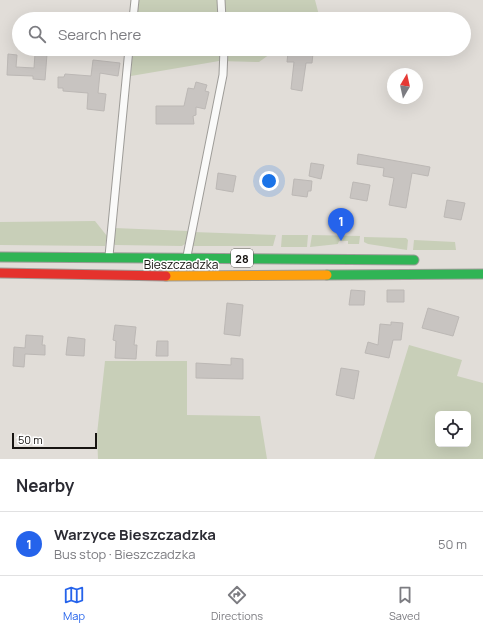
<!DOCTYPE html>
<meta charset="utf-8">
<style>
:root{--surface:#fff;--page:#f2f2f3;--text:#2b2b33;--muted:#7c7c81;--line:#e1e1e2;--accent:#2563eb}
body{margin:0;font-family:Manrope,sans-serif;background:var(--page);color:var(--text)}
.controls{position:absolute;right:12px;bottom:12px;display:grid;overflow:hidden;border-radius:6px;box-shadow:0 4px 16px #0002}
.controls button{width:36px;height:36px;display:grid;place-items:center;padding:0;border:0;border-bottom:1px solid var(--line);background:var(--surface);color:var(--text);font:20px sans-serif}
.compass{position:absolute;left:387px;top:68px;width:36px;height:36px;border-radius:50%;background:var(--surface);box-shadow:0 4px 16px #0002;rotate:9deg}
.scale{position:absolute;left:12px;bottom:10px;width:85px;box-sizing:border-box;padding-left:4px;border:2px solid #171411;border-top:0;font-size:11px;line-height:14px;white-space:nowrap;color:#171411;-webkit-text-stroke:3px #fff;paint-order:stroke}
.you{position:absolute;left:269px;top:181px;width:14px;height:14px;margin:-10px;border:3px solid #fff;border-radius:50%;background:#1a73e8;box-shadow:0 0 0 6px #1a73e833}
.badge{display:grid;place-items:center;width:26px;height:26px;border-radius:50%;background:var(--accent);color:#fff;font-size:13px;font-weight:700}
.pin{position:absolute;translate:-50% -33px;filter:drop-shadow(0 1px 2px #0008)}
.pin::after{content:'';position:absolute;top:21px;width:14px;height:12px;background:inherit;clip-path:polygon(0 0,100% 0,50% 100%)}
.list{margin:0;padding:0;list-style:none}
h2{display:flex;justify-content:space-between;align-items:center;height:52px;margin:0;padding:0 16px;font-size:17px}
h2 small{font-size:13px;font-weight:400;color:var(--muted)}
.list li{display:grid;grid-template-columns:26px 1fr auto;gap:12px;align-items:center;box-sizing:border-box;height:64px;padding:0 16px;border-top:1px solid var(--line)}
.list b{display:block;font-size:15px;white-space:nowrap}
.list p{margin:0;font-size:13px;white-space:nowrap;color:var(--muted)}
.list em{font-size:13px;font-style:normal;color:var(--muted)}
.icon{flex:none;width:22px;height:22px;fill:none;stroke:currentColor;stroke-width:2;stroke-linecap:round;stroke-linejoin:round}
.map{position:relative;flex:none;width:483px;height:459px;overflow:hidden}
.search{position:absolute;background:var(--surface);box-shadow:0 4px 16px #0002;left:12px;right:12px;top:12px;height:44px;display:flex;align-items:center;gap:10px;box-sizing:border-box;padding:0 14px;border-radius:22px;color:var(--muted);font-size:15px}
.sheet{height:116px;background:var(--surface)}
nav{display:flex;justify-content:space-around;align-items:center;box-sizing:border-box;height:56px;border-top:1px solid var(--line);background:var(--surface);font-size:11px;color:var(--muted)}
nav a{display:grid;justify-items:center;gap:2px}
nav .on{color:var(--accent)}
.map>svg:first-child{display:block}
.green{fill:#c8cfb8;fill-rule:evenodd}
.building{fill:#c8c4c1;stroke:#bcb8b5}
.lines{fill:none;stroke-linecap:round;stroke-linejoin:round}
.lane-casing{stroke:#9e9c98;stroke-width:9}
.fast-casing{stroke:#9e9c98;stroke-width:11}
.slow-casing{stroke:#9e9c98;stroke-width:11}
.jam-casing{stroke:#9e9c98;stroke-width:11}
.lane{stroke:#fafaf9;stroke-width:7}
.fast{stroke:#30b455;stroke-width:9}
.slow{stroke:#ff9f0a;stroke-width:9}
.jam{stroke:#e5322d;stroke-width:9}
.labels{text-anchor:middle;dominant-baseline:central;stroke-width:3;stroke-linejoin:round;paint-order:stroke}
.shield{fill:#fff;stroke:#5d5a58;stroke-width:1}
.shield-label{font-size:11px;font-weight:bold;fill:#171411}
.street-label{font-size:12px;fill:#171411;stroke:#fff}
</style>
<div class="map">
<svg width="483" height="459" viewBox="0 0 483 459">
<rect width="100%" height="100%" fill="#e1ddd8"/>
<path class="green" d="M 138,0 L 315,0 L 320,19 L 136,19 Z
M 133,49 L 277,49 L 259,62 L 219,61 L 131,76 Z
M 95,221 L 107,236 L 105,246 L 0,245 L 0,222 Z
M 114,228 L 188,231 L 185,244 L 182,246 L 115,245 L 113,243 Z
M 193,232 L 276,235 L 273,246 L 193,246 Z
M 282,235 L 308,235 L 307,247 L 281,247 Z
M 312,235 L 360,236 L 359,244 L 348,244 L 348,241 L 339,241 L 338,244 L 310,247 Z
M 364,237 L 406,238 L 408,240 L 407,250 L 368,244 L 364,242 Z
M 414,240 L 455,242 L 456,250 L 413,250 Z
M 409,345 L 462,360 L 457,376 L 483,383 L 483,459 L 374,459 ZM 438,414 L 468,414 L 468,444 L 438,444 Z
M 105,361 L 187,361 L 187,415 L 260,416 L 267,459 L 98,459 L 97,434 Z"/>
<path class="building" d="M 288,52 L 313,53 L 312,63 L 306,63 L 302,91 L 291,89 L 294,62 L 287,62 Z
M 35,53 L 47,54 L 45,80 L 33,79 L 33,76 L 7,75 L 8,54 L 17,55 L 16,67 L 34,68 Z
M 93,60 L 120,63 L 118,76 L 100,73 L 98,93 L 106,94 L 104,111 L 87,109 L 88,93 L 63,91 L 63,88 L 58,88 L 58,77 L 64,77 L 65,74 L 91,76 Z
M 196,82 L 207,85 L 205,91 L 209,92 L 205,109 L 196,107 L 196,115 L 193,116 L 194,124 L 156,124 L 156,106 L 184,106 L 188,88 L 194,89 Z
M 358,154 L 430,167 L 428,176 L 412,173 L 406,208 L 389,205 L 394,178 L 383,176 L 384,168 L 357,164 Z
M 311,163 L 324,165 L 321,179 L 309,176 Z
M 218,173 L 236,176 L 233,192 L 216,189 Z
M 294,179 L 312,181 L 311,191 L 308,191 L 307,197 L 292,195 Z
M 353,182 L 370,185 L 367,201 L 350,198 Z
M 447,200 L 465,203 L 461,220 L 444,217 Z
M 351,290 L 365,291 L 364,305 L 349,305 Z
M 387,290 L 404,290 L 404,302 L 387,302 Z
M 227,303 L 243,305 L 240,336 L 224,334 Z
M 428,308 L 459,317 L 453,336 L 422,328 Z
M 391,322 L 403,323 L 401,340 L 393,340 L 389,358 L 365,353 L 368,342 L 378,345 L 380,324 L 391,325 Z
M 115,325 L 136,327 L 134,345 L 137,345 L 136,359 L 115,358 L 116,341 L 113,340 Z
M 26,335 L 43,336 L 42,345 L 45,345 L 45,355 L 25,354 L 24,367 L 13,366 L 14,347 L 25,348 Z
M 68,337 L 85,339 L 84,356 L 66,355 Z
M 157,341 L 168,341 L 168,356 L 156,356 Z
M 231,358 L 243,359 L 243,379 L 196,378 L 196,363 L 231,365 Z
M 341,368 L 359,371 L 354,399 L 336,395 Z"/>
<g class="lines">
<g class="lane-casing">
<path id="lane" d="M 221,0 L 222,19
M 133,19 L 135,0
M 109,256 L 129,49
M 187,256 L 223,75 L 224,49"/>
</g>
<g class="fast-casing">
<path id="fast" d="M 0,257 L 414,260
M 327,275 L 483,274"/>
</g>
<g class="slow-casing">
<path id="slow" d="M 166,276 L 327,275"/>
</g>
<g class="jam-casing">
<path id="jam" d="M 0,273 L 166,276"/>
</g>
<use href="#lane" class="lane"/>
<use href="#fast" class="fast"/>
<use href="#slow" class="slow"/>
<use href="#jam" class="jam"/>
</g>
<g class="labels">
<rect class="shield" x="231" y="249" width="22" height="18" rx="3"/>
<g class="shield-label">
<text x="242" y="258">28</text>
</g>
<g class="street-label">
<text x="181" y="264">Bieszczadzka</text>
</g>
</g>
</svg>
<div class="controls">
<button><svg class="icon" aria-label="locate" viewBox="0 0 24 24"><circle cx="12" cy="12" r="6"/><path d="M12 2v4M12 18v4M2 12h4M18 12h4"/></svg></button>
</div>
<svg class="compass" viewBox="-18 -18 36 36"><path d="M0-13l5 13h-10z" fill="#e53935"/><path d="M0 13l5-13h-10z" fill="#7c7c81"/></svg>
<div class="scale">50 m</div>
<div class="you"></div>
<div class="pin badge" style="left:341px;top:241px">1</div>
<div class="search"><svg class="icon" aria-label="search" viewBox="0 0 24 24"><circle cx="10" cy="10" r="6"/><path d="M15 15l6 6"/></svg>Search here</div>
</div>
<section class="sheet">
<h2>Nearby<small></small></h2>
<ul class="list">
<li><span class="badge">1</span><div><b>Warzyce Bieszczadzka</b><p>Bus stop · Bieszczadzka</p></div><em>50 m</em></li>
</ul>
</section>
<nav>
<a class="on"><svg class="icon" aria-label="map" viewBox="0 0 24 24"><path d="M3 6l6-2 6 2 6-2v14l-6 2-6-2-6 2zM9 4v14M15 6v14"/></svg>Map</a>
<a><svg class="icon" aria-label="directions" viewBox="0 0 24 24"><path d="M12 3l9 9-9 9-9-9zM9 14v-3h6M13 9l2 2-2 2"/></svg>Directions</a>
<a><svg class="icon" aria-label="saved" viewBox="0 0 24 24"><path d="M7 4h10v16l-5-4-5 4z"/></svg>Saved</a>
</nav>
